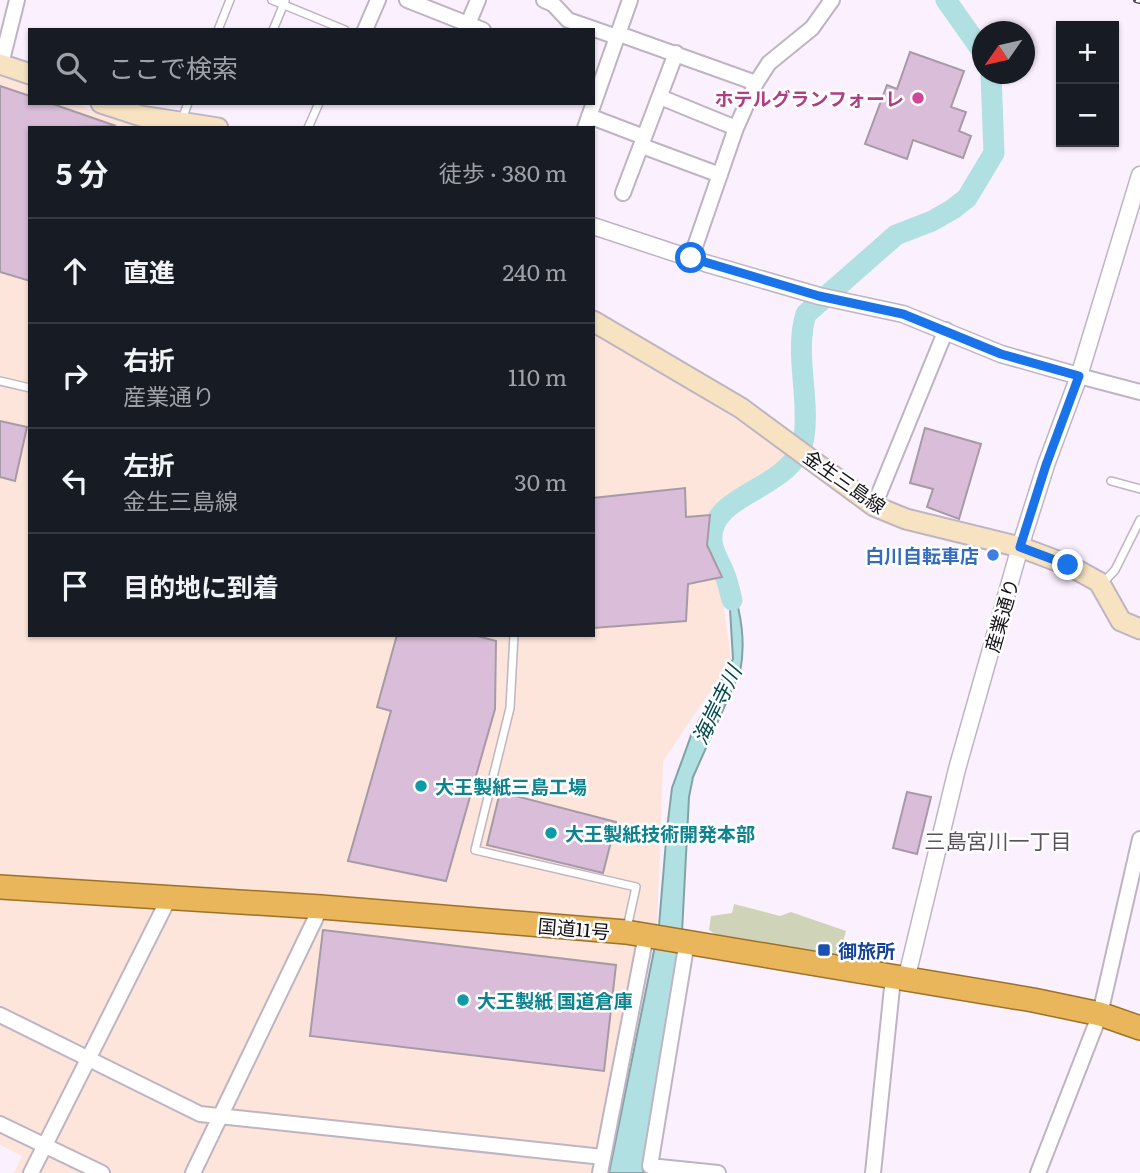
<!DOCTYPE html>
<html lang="ja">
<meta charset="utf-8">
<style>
:root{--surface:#171b24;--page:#20242c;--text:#f1f3f6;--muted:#9ea1a6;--line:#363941}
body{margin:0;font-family:Literata,"Noto Sans JP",serif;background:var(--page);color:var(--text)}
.controls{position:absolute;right:21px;top:21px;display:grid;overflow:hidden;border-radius:0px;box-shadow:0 2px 5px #0004}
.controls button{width:63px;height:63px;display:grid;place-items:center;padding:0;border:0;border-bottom:2px solid var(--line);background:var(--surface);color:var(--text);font:35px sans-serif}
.compass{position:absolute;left:972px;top:21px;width:63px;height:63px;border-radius:50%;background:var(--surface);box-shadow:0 2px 5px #0004;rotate:236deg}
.stop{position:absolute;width:21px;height:21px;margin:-16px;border:5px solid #1a73e8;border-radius:50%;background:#fff}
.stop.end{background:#1a73e8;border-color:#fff;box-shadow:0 2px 7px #0008}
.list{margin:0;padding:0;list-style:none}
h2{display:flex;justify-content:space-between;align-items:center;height:91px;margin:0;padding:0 28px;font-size:30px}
h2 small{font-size:23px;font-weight:400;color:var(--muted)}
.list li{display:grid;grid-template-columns:46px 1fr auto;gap:21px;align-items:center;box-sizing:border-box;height:105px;padding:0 28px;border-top:2px solid var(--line)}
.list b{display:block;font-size:26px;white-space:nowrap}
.list p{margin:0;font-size:23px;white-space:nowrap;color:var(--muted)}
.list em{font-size:23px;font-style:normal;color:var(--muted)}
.icon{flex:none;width:38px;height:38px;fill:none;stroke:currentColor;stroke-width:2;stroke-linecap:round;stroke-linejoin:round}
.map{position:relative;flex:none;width:1140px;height:1173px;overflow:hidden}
.search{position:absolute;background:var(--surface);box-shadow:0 2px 5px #0004;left:28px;top:28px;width:567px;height:77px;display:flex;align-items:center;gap:18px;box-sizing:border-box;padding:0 24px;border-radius:0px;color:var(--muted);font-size:26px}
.panel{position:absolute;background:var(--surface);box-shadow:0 2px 5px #0004;left:28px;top:126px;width:567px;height:511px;border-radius:0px}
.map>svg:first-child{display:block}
.industrial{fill:#fde5db}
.green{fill:#cfd4b8}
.water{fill:#b1e0e3;stroke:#82a2a6;stroke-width:2}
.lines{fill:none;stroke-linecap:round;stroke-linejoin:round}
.river{stroke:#b1e0e3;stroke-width:21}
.building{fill:#dabdd8;stroke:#a79aa6;stroke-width:2}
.service-casing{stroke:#beb4c2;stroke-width:10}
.minor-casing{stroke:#beb4c2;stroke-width:18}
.tertiary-casing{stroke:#beb4c2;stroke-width:19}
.secondary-casing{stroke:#beb4c2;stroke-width:23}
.trunk-casing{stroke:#9d7129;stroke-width:26}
.service{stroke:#fff;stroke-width:7}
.minor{stroke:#fff;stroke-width:14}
.tertiary{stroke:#fff;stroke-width:16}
.secondary{stroke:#f7e3c2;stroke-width:19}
.trunk{stroke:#eab65b;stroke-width:23}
.rail-casing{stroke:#48434a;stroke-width:6}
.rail{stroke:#fff;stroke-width:3.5;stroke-dasharray:10;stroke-linecap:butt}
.route{stroke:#1a73e8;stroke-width:9}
.hotel-dot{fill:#d1479c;stroke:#fff;stroke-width:2.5}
.shop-dot{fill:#3f7fe0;stroke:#fff;stroke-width:2.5}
.culture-dot{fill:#0f9aa8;stroke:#fff;stroke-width:2.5}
.transit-dot{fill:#1a4fb4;stroke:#fff;stroke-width:2.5}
.labels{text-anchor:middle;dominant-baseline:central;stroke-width:5;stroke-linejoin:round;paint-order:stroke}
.hotel-label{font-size:19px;font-weight:bold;fill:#b23c85;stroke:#fff;text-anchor:end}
.street-label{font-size:19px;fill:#161318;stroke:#fff}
.shop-label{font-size:19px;font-weight:bold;fill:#366cbe;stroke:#fff;text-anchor:end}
.culture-label{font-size:19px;font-weight:bold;fill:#0d838f;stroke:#fff;text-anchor:start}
.transit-label{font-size:19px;font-weight:bold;fill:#164399;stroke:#fff;text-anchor:start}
.water-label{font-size:21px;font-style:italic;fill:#034b4f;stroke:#fff}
.neighbourhood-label{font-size:21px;fill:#5b525e;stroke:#fff}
</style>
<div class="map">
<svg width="1140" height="1173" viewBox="0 0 1140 1173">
<rect width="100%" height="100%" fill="#fbf0fe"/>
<path class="industrial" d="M 0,74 L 30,85 L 30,103 L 75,103 L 119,121 L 148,128 L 30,128 L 30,635 L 593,635 L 593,331 L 791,453 L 711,511 L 731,660 L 663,761 L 657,924 L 608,1173 L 14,1173 L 22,1156 L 0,1145 Z"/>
<path class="green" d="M 734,904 L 780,916 L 791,912 L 846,931 L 839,956 L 715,934 L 709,930 L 711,916 L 732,913 Z"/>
<path class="water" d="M 725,575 L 728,575 C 740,606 747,638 740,672 L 693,777 L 689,797 L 681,952 L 643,1173 L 609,1173 L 659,926 L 667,829 L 672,788 L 692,733 L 733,659 L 730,609 L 718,580 Z"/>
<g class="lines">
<path class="river" d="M 946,0 L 982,51
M 732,600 C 730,592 728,583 725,575 C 721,563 712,552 712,540 C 709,491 796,491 804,437 C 810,399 794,352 806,314 L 896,235 L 932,221 L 953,209 L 967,198 L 994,153 L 991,74"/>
</g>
<path class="building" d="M 910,52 L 964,71 L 951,107 L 966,112 L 959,131 L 971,136 L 963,158 L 913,140 L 907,159 L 865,144 L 887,85 L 897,89 Z
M 0,86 L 30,96 L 30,103 L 50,103 L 116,126 L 30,128 L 30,281 L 0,272 Z
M 0,421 L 27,427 L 15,481 L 0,477 Z
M 925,428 L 981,444 L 959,519 L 927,507 L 933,489 L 910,483 Z
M 685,488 L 686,517 L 710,515 L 707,545 L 722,577 L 688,584 L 686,621 L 593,628 L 593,498 Z
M 397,635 L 474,635 L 496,641 L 495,709 L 446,881 L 348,861 L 391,711 L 377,707 Z
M 500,792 L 616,822 L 603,873 L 487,845 Z
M 907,792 L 931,797 L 917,854 L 893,848 Z
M 323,930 L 616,965 L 604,1071 L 310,1036 Z"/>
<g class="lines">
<g class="service-casing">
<path id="service" d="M 272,0 L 345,30
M 218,30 L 230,0
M 273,30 L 285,1
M 181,122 L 188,103
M 308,128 L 319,103
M 0,381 L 30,388
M 1111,481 L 1140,489
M 1101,585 L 1115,570 L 1140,520
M 514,635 L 510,708 L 475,850 L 636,887 L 627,928"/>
</g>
<g class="minor-casing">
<path id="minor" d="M 407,0 L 483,30
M 544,0 L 553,4 L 568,20 L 617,37
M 468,24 L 478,0
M 365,30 L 378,0
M 619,34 L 756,83
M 1,64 L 17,0
M 660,97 L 736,128
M 589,116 L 644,137
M 585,128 L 630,0
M 642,146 L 720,175
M 623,193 L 676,53
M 691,258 L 736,128 L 756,83 L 769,63 L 812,28 L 832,0
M 1079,376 L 1140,392
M 874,506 L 946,330
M 687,941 L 650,1166 L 718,1173
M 0,1015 L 200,1114 L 603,1157
M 0,1124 L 102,1173
M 31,1173 L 169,898
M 193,1173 L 321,907
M 600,1173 L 646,935
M 873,1173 L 893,978
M 1038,1173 L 1100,1014 L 1140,839"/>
</g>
<g class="tertiary-casing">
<path id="tertiary" d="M 593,226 L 705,263 L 819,296 L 903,314 L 1001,354 L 1079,376
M 906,980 L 957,769 L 1020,547 L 1046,465 L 1079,376 L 1140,175"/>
</g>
<g class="secondary-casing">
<path id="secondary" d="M 0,64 L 30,74
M 101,103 L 141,116 L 218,128
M 593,321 L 741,408 L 874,506 L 906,519 L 1020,547 L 1068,565 L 1099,582 L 1121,621 L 1140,629"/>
</g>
<g class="trunk-casing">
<path id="trunk" d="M 0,887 L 321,907 L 626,932 L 1033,1000 L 1100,1014 L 1140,1028"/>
</g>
<use href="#service" class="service"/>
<use href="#minor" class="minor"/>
<use href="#tertiary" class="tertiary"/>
<use href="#secondary" class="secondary"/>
<use href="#trunk" class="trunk"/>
<g class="rail-casing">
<path id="rail" d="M 1136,0 L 1140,1"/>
</g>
<use href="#rail" class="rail"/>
</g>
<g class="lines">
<path class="route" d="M 691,258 L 819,296 L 903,314 L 1001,354 L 1079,376 L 1046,465 L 1020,547 L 1068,565"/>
</g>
<circle class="hotel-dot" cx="918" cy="98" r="7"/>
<circle class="shop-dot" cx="993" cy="555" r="7"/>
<g class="culture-dot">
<circle cx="421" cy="786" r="7"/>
<circle cx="551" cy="833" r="7"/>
<circle cx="463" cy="1000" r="7"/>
</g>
<rect class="transit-dot" x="817" y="943" width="14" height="14" rx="3.5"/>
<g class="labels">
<g class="hotel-label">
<text x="904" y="98">ホテルグランフォーレ</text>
</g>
<g class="street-label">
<text transform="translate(845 481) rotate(35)">金生三島線</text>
<text transform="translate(1001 615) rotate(-74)">産業通り</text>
<text transform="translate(574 928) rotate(5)">国道11号</text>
</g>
<g class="shop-label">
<text x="979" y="555">白川自転車店</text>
</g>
<g class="culture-label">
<text x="435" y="786">大王製紙三島工場</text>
<text x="565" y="833">大王製紙技術開発本部</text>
<text x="477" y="1000">大王製紙 国道倉庫</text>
</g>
<g class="transit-label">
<text x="838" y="950">御旅所</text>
</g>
<g class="water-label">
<text transform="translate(715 704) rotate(-64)">海岸寺川</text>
</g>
<g class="neighbourhood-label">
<text x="998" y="839">三島宮川一丁目</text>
</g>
</g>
</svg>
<div class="controls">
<button>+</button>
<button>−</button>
</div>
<svg class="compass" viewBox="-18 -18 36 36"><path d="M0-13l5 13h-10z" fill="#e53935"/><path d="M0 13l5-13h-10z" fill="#9ea1a6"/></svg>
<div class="stop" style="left:691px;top:258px"></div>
<div class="stop end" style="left:1068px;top:565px"></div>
<div class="search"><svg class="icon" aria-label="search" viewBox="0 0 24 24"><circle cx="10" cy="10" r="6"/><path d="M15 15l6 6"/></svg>ここで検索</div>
<section class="panel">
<h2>5 分<small>徒歩 · 380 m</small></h2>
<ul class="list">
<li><svg class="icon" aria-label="ahead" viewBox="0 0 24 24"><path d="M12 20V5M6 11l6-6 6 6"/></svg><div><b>直進</b></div><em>240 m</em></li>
<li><svg class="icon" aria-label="right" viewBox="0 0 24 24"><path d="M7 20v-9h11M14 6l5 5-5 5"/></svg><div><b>右折</b><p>産業通り</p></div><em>110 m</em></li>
<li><svg class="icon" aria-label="left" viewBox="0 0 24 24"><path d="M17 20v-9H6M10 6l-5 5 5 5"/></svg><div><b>左折</b><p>金生三島線</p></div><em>30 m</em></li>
<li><svg class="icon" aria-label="arrive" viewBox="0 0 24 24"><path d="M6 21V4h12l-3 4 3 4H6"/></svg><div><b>目的地に到着</b></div></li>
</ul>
</section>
</div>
